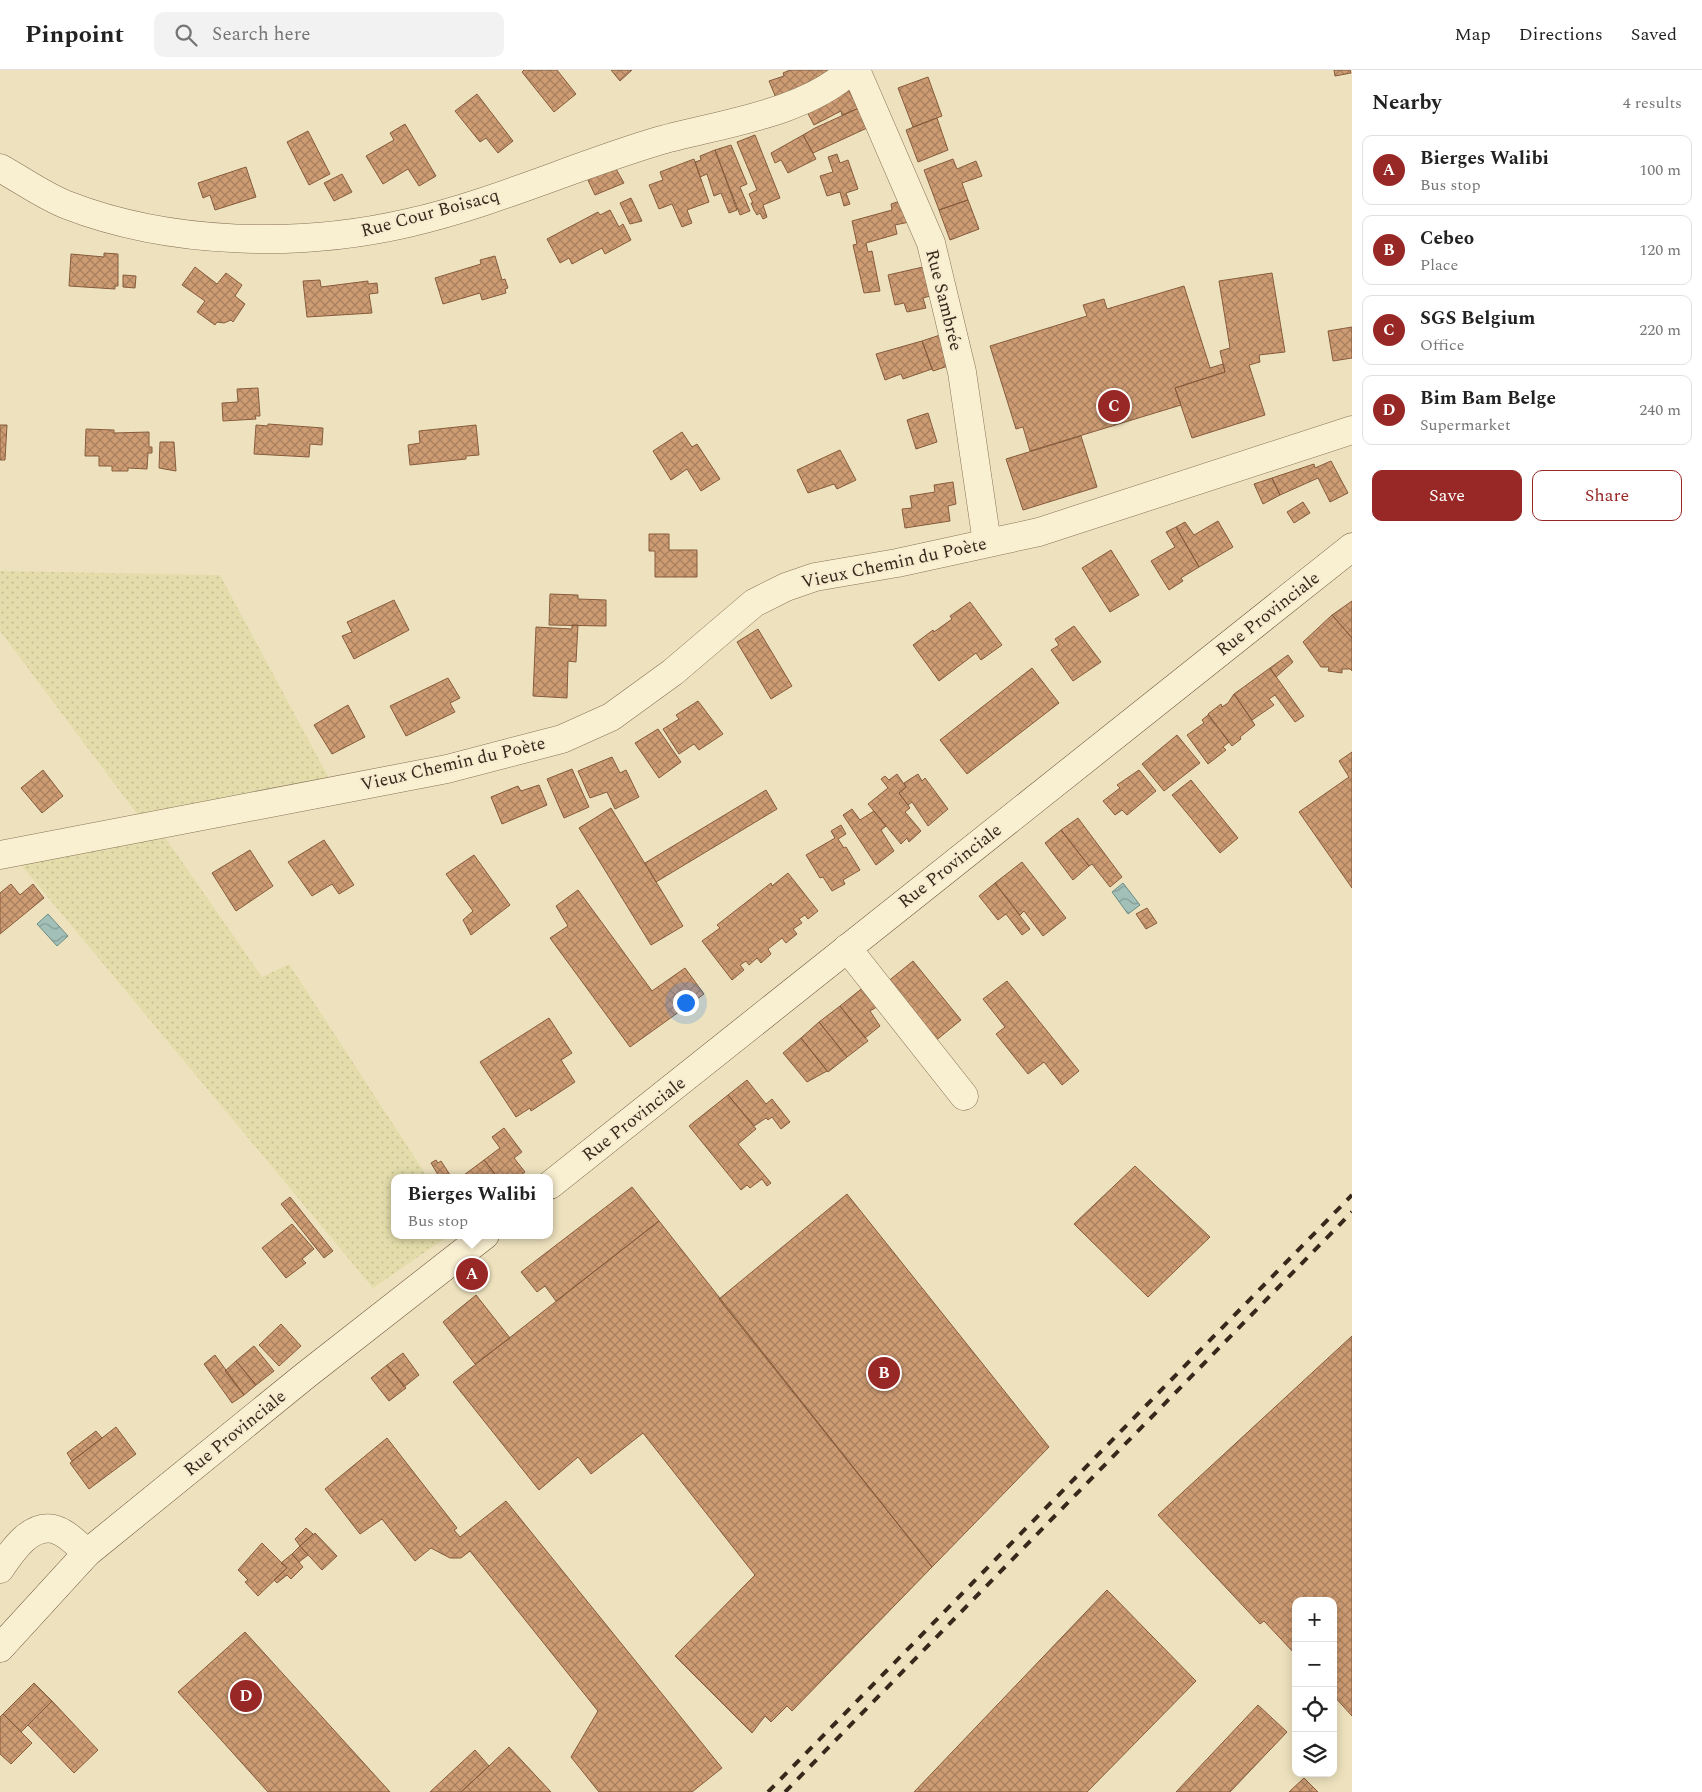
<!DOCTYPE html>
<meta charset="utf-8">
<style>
:root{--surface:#fff;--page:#f2f2f2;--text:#222;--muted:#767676;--line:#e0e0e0;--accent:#972826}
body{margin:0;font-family:Spectral,serif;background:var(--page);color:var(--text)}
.controls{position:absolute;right:15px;bottom:15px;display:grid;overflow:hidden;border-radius:10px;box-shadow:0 2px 12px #0003}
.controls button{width:45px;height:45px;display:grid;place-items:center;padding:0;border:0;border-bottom:1px solid var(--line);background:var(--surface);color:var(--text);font:25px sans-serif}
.you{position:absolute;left:685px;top:932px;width:18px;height:18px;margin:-12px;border:4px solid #fff;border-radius:50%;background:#1a73e8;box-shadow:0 0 0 8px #1a73e833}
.badge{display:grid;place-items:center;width:32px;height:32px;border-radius:50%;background:var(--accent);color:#fff;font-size:16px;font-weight:700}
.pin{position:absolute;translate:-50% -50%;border:2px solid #fff;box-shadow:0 1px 5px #0006}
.popup{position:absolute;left:391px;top:1104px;width:162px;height:65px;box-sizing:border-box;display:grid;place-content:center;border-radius:10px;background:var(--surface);filter:drop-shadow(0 1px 4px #0005);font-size:16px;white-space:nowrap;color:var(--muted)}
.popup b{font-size:19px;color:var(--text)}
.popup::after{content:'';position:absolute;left:50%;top:100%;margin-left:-10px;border:10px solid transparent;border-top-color:var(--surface)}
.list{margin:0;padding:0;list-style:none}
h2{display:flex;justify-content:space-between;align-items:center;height:65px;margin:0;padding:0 20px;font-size:21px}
h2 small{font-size:16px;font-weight:400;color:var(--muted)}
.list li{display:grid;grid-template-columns:32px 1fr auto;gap:15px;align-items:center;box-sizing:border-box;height:70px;margin:0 10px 10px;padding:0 10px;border:1px solid var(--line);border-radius:10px}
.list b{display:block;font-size:19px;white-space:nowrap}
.list p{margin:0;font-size:16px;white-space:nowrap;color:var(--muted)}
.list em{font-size:16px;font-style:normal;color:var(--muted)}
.actions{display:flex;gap:10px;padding:15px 20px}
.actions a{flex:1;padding:11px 0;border:1px solid var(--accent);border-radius:10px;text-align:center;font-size:18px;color:var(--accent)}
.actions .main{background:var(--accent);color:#fff}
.icon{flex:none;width:28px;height:28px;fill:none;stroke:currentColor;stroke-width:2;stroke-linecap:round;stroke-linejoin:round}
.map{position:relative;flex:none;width:1352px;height:1722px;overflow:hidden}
header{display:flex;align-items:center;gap:30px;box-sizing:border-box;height:70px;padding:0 25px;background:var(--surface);border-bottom:1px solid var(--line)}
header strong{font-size:24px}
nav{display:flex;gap:28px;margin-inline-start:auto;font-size:18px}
.search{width:350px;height:45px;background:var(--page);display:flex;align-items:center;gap:12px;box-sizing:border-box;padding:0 18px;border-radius:10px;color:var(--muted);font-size:19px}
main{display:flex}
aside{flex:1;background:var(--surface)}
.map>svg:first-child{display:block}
.farmland{fill:url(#farmland-dots)}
.water{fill:url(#water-waves);stroke:#698e86}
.building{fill:url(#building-cross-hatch);stroke:#865c3c}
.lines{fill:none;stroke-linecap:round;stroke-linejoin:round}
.minor-casing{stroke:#877257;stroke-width:29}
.secondary-casing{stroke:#69533a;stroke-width:29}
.minor{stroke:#f9efd1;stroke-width:28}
.secondary{stroke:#f9efd1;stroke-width:28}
.rail{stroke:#36291c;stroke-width:4;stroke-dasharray:9 9;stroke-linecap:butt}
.labels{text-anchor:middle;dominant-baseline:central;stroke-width:4;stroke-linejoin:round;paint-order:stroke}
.street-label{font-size:18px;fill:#36291c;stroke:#f6ebce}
</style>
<header>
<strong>Pinpoint</strong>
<div class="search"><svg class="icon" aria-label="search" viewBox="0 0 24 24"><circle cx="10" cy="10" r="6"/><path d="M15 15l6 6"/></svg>Search here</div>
<nav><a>Map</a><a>Directions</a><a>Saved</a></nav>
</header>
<main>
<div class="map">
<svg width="1352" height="1722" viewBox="0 0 1352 1722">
<defs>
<pattern id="farmland-dots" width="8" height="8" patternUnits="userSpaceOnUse" patternTransform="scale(1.25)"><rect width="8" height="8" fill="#e4ddab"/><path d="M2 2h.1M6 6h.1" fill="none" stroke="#c4be93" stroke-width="1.8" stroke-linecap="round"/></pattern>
<pattern id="water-waves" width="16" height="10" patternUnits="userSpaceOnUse" patternTransform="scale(1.25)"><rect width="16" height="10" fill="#a2c0b8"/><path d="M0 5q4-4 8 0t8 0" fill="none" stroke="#859c95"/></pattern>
<pattern id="building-cross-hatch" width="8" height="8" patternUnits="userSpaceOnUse" patternTransform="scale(1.25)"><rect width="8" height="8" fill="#ce9c73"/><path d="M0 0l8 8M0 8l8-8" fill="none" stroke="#a87f5e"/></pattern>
</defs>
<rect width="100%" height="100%" fill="#eee2be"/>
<path class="farmland" d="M 0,501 L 220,505 L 331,712 L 151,747 L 262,907 L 289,894 L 428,1108 L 394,1108 L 394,1165 L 450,1165 L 373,1218 L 21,795 L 143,752 L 0,561 Z"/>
<path class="water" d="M 1123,813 L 1140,835 L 1128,844 L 1112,822 Z
M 48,844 L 68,866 L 57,876 L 37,854 Z"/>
<path class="building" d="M 524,0 L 557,0 L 576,24 L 554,42 L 522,2 Z
M 611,0 L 632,0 L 620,11 Z
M 790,0 L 834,0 L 776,28 L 769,11 L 784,6 L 783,3 Z
M 1334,0 L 1350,0 L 1351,3 L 1335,6 Z
M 928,7 L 942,46 L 913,57 L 898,18 Z
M 848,20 L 859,38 L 842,45 L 841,41 L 814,55 L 806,40 Z
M 477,24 L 513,71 L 498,83 L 486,68 L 480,72 L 455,41 Z
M 859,38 L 867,58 L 813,83 L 803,65 L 815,58 Z
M 937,48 L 948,80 L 918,92 L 906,60 Z
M 405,54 L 436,106 L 419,116 L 408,99 L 383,114 L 366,86 L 394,70 L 390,63 Z
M 308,61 L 330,104 L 309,115 L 287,72 Z
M 755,65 L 780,128 L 763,135 L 767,147 L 763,149 L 760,143 L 757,145 L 754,140 L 751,133 L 753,133 L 749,124 L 757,120 L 737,72 Z
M 803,65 L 816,89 L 788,103 L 781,90 L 775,93 L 771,83 Z
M 731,75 L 747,114 L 740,117 L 750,141 L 740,145 L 715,80 Z
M 715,80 L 737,140 L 729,143 L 721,123 L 714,126 L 707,104 L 700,107 L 695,92 L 701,90 L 700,86 Z
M 837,84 L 840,93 L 848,90 L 858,119 L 846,123 L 850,134 L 844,136 L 840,122 L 827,126 L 820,106 L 833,102 L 828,87 Z
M 694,89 L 709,132 L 687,140 L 692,153 L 682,157 L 672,134 L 659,139 L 649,115 L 663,110 L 660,102 Z
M 953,89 L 957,99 L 976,91 L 982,106 L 962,113 L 968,130 L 939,140 L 924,100 Z
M 246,97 L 256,127 L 215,140 L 210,125 L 203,128 L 198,113 Z
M 615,97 L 624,113 L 595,125 L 586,106 Z
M 342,104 L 352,122 L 334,131 L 324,113 Z
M 631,128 L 642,151 L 630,154 L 620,133 Z
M 906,129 L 914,151 L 895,155 L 897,164 L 866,173 L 868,182 L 872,181 L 880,221 L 864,223 L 853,175 L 857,174 L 852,151 L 892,140 L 891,134 Z
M 968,130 L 979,159 L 950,170 L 939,140 Z
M 610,140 L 619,157 L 623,154 L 631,170 L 605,184 L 602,178 L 572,194 L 569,188 L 560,193 L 547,169 L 598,142 L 600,145 Z
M 104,183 L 118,184 L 118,216 L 115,216 L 115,219 L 69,216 L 71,184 L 104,187 Z
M 495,186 L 502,210 L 505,209 L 508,218 L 505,219 L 506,223 L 482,230 L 480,223 L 443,234 L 435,208 L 481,194 L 480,190 Z
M 195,197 L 217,214 L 226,203 L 242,215 L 235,226 L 245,234 L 233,252 L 231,250 L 224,253 L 217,252 L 215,255 L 197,242 L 205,231 L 182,215 Z
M 923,197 L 930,226 L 923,228 L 926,238 L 907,242 L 904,233 L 895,235 L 888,205 Z
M 1272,203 L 1285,282 L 1259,285 L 1260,292 L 1249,295 L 1265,345 L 1192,368 L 1175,318 L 1225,302 L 1220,281 L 1230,278 L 1219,211 Z
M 123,205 L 136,206 L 135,218 L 123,217 Z
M 320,210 L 321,217 L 368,211 L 368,214 L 377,213 L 378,223 L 369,224 L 372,243 L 307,247 L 303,211 Z
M 1184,216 L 1210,298 L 1223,294 L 1225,302 L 1175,318 L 1181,335 L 1030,381 L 1023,357 L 1016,359 L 990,276 L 1087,246 L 1083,235 L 1104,229 L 1107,239 Z
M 1352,257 L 1352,288 L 1333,291 L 1328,261 Z
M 946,263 L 948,296 L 933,301 L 922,271 Z
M 922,271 L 932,299 L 903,309 L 901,304 L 885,310 L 876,284 Z
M 258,318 L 260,346 L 255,346 L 256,349 L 223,351 L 222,333 L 238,332 L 237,319 Z
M 928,343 L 937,372 L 916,379 L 907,350 Z
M 268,354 L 323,358 L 322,375 L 310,374 L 309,387 L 254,384 L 256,355 L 268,356 Z
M 0,355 L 7,355 L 5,390 L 0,390 Z
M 476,355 L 479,385 L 466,386 L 466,389 L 410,395 L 408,375 L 420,373 L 419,361 Z
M 86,359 L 114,360 L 114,363 L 149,362 L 149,377 L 152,377 L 152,383 L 148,383 L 147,399 L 128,398 L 128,401 L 112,401 L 112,396 L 99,396 L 99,386 L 85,386 Z
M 682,362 L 692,377 L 697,374 L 720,409 L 701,421 L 687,399 L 671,410 L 653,381 Z
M 1081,366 L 1097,417 L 1023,440 L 1006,389 Z
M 160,372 L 174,372 L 176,401 L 159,398 Z
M 840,380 L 856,410 L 837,419 L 834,414 L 808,423 L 797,400 Z
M 1331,391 L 1348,423 L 1330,432 L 1318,408 L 1280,425 L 1272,408 L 1314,394 L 1315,398 Z
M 1272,408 L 1280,425 L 1263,434 L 1254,414 Z
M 953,412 L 956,434 L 948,436 L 950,451 L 905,458 L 902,439 L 912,438 L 910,426 L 935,422 L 934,415 Z
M 1303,432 L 1310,443 L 1294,453 L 1287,442 Z
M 1218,451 L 1233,477 L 1199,497 L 1176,457 L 1185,452 L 1194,465 Z
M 1176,457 L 1199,497 L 1181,508 L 1183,511 L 1169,520 L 1151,491 L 1175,477 L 1166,462 Z
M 649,464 L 669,464 L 669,480 L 697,480 L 697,507 L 655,507 L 655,481 L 649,481 Z
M 1111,480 L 1139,525 L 1110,542 L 1082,498 Z
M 550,524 L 578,525 L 578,529 L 606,530 L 606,556 L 549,555 Z
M 394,530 L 409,560 L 354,589 L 342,566 L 352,562 L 347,552 Z
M 1352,531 L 1352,568 L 1332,545 Z
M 970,532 L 1002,575 L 981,590 L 976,583 L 939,611 L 913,575 L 933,560 L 934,562 L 952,549 L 950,546 Z
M 1332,545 L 1352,568 L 1352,601 L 1350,599 L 1342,599 L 1342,603 L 1328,601 L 1329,597 L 1321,597 L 1303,572 Z
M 572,555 L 578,555 L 576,592 L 568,591 L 567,628 L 533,626 L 536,557 L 572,559 Z
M 1074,556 L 1101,592 L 1073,611 L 1051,580 L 1059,575 L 1055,569 Z
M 758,559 L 792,616 L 771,629 L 737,572 Z
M 1288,585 L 1293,592 L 1276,607 L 1270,598 Z
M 1032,598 L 1059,633 L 967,704 L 940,670 Z
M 1270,598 L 1304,646 L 1295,652 L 1275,625 L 1269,629 L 1274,635 L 1252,650 L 1234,624 Z
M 448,608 L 460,628 L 450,633 L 455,642 L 406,666 L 390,636 Z
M 1234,624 L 1255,655 L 1240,667 L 1241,669 L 1232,676 L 1208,644 L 1221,634 L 1222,637 L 1228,633 Z
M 698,631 L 723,664 L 699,680 L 694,674 L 679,684 L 663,659 L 679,649 L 676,645 Z
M 348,635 L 365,667 L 332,684 L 314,655 Z
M 1208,645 L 1229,672 L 1223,677 L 1226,680 L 1208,694 L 1187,665 L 1204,653 L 1202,650 Z
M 658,659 L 681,692 L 659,708 L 635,673 Z
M 1177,665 L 1200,693 L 1164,721 L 1142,694 Z
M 1352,682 L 1352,818 L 1299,742 L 1349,707 L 1339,691 Z
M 612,687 L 620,703 L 626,700 L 639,727 L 615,739 L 607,722 L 590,728 L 578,701 Z
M 572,699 L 589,737 L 564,748 L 547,709 Z
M 43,700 L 63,726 L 42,743 L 21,718 Z
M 1139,700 L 1156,721 L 1127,745 L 1122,740 L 1115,745 L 1103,731 L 1120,718 L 1117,715 Z
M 897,704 L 906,717 L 899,723 L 910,738 L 905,742 L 921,761 L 909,772 L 907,768 L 901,774 L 868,734 L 888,718 L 881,709 L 885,706 L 889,710 Z
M 918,704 L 922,711 L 925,708 L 948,739 L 928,756 L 912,732 L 908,735 L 899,723 L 906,717 L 904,713 Z
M 1191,710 L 1238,768 L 1220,783 L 1172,725 Z
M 539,715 L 547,735 L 502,754 L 491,727 L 518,716 L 521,721 Z
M 766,720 L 777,739 L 656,812 L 645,793 Z
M 611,738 L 683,856 L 651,875 L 579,758 Z
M 852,739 L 860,750 L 874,741 L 886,756 L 881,760 L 894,781 L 876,795 L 843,745 Z
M 1078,748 L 1122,807 L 1110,817 L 1092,794 L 1089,796 L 1061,760 Z
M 841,755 L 846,764 L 838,769 L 844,778 L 846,777 L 860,800 L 843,810 L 845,814 L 832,821 L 823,807 L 820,808 L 806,785 L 835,768 L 831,761 Z
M 1061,760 L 1089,796 L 1073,810 L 1045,773 Z
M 324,770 L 354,815 L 339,824 L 332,814 L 312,826 L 288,792 Z
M 250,780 L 273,816 L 236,841 L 212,803 Z
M 474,785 L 510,835 L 471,865 L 463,850 L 473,841 L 446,804 Z
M 1022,792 L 1066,848 L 1043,866 L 1024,841 L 1020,845 L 995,813 Z
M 788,803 L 818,841 L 808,849 L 805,845 L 799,849 L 802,853 L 793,859 L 797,864 L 786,873 L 782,868 L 768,879 L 771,884 L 761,893 L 757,888 L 749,895 L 746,891 L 740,895 L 744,900 L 732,910 L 702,871 L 720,858 L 717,855 L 771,813 L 772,816 Z
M 995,813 L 1030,859 L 1022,865 L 1006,844 L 998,850 L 979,826 Z
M 11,814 L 20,825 L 33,814 L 44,828 L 0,864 L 0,823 Z
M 578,820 L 652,921 L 685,898 L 704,924 L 630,977 L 550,868 L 568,856 L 556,836 Z
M 1147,838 L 1157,853 L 1146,859 L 1136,844 Z
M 913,891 L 961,950 L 934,972 L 886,913 Z
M 1007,911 L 1079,1001 L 1062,1015 L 1044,992 L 1028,1004 L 996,964 L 1005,957 L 983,929 Z
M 865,916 L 880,935 L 870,941 L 880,956 L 865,968 L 840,936 Z
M 840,936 L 868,971 L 847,987 L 819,952 Z
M 549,948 L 572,983 L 561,990 L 575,1012 L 531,1041 L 530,1038 L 516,1047 L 480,992 Z
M 819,952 L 847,987 L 828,1002 L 801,968 Z
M 801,968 L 827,1001 L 807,1012 L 783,983 Z
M 747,1010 L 766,1034 L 772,1029 L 790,1052 L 781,1059 L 772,1047 L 768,1050 L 766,1048 L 754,1056 L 728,1025 Z
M 728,1025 L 756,1059 L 738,1074 L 771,1113 L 767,1116 L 762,1109 L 750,1118 L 747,1115 L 741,1120 L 689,1056 Z
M 504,1058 L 522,1082 L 514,1088 L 525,1102 L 517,1108 L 498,1108 L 484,1090 L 500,1078 L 492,1067 Z
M 436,1090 L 438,1093 L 441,1091 L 452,1108 L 440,1108 L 431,1093 Z
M 484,1090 L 498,1108 L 466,1108 L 464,1105 Z
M 1135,1096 L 1210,1167 L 1148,1227 L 1074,1154 Z
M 632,1117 L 659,1151 L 556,1231 L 545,1216 L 537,1222 L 521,1202 Z
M 847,1124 L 1049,1377 L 932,1497 L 719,1229 Z
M 290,1127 L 333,1181 L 324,1188 L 281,1134 Z
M 659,1151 L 932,1497 L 792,1641 L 787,1636 L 771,1652 L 765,1646 L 752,1663 L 675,1586 L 755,1505 L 643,1363 L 591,1404 L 578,1387 L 539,1420 L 453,1312 Z
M 292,1154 L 314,1179 L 302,1189 L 306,1193 L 286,1208 L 262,1178 Z
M 476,1225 L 510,1268 L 475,1294 L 443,1252 Z
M 281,1254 L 301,1276 L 279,1296 L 259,1275 Z
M 1352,1266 L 1352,1646 L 1333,1625 L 1333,1531 L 1296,1531 L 1296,1585 L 1264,1551 L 1260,1554 L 1158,1445 Z
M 254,1276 L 274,1301 L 256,1315 L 236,1291 Z
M 403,1283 L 419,1305 L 404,1317 L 387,1295 Z
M 215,1285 L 244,1325 L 232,1333 L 204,1294 Z
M 236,1291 L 256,1315 L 244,1325 L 225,1301 Z
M 387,1295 L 406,1318 L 389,1331 L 371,1308 Z
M 116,1357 L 136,1384 L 89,1419 L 70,1393 Z
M 96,1361 L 102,1368 L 72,1391 L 67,1383 Z
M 387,1368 L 457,1458 L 454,1460 L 460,1467 L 506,1431 L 722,1698 L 692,1722 L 599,1722 L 571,1687 L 598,1641 L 470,1481 L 461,1488 L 450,1488 L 431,1478 L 415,1491 L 382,1449 L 360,1464 L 325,1419 Z
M 306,1458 L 313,1464 L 300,1476 L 295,1469 Z
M 315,1463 L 337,1486 L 322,1500 L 300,1476 Z
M 262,1473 L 287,1498 L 258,1526 L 245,1512 L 248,1510 L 238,1500 Z
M 300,1476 L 308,1485 L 299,1492 L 292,1484 Z
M 292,1484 L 303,1497 L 291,1509 L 287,1505 L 277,1513 L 274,1510 L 287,1498 L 281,1493 Z
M 1107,1520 L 1196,1611 L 1087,1722 L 914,1722 Z
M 245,1562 L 390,1722 L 268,1722 L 178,1622 Z
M 34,1613 L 52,1631 L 21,1662 L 3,1644 Z
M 52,1631 L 98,1680 L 74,1703 L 28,1655 Z
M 1258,1635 L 1287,1662 L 1230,1722 L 1176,1722 Z
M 3,1644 L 32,1673 L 11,1694 L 0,1684 L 0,1647 Z
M 509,1677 L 551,1722 L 461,1722 L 489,1696 Z
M 475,1680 L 489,1696 L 461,1722 L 430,1722 Z
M 1304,1708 L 1318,1722 L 1289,1722 Z"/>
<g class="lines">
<g class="minor-casing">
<path id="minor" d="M 856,0 L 931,173 L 962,302 L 987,473
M 0,98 C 22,110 44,126 67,135 C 170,175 300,178 408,153 C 492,134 572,97 655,72 C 717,54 803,45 851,0
M 0,785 L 447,699 L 562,669 L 611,647 L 673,602 L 754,533 L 786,517 L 815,507 L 897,493 L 1039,462 L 1352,360
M 847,878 L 964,1026
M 0,1499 C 12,1481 33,1449 59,1461 C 69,1465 78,1475 87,1483"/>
</g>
<g class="secondary-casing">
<path id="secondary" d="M 550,1115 L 1352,477
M 0,1578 L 87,1483 L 306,1305 L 485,1165"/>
</g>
<use href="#minor" class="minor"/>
<use href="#secondary" class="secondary"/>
<path class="rail" d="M 768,1722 L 1352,1125
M 785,1722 L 1352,1142"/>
</g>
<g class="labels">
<g class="street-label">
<text transform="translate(430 143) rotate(-15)">Rue Cour Boisacq</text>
<text transform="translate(944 230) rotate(76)">Rue Sambrée</text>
<text transform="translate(894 493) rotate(-12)">Vieux Chemin du Poète</text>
<text transform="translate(1268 544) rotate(-38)">Rue Provinciale</text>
<text transform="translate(453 694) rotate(-13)">Vieux Chemin du Poète</text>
<text transform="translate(950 796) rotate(-38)">Rue Provinciale</text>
<text transform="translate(634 1049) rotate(-38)">Rue Provinciale</text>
<text transform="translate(235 1363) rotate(-39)">Rue Provinciale</text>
</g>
</g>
</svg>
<div class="controls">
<button>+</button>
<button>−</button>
<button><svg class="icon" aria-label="locate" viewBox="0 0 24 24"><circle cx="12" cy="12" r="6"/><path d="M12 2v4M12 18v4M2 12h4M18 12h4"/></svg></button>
<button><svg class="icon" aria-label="layers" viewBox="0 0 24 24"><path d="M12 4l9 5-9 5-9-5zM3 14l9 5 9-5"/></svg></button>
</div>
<div class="you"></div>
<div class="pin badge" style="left:472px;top:1204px">A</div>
<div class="popup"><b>Bierges Walibi</b>Bus stop</div>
<div class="pin badge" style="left:884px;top:1303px">B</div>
<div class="pin badge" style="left:1114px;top:336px">C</div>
<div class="pin badge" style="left:246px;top:1626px">D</div>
</div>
<aside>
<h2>Nearby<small>4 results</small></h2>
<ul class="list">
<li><span class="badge">A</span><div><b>Bierges Walibi</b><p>Bus stop</p></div><em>100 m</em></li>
<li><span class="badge">B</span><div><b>Cebeo</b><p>Place</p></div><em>120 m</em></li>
<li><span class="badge">C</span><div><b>SGS Belgium</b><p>Office</p></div><em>220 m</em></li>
<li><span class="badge">D</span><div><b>Bim Bam Belge</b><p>Supermarket</p></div><em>240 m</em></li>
</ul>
<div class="actions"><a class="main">Save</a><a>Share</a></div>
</aside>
</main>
